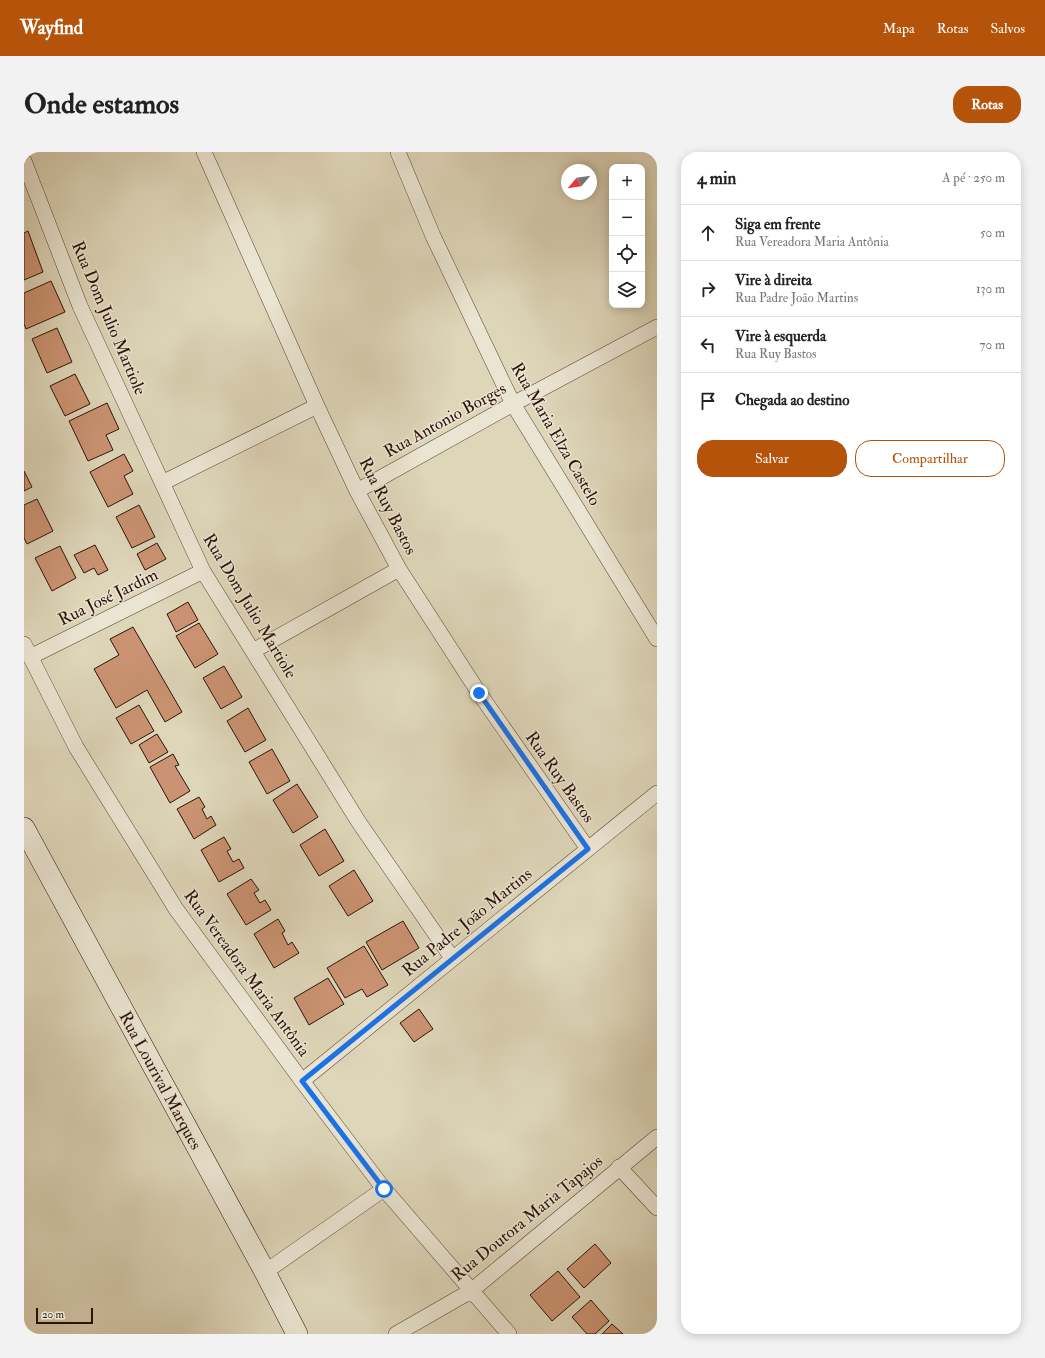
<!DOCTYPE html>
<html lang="pt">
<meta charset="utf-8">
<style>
:root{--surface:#fff;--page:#f2f2f2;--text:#222;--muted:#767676;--line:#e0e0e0;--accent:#b45309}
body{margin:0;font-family:"IM FELL Double Pica",serif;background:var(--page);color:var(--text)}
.controls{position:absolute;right:12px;top:12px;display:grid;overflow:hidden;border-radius:8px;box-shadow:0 2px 10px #0003}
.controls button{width:36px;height:36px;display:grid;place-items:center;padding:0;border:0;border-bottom:1px solid var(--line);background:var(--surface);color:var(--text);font:20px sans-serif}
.compass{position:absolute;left:537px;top:12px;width:36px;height:36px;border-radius:50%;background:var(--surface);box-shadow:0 2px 10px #0003;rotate:241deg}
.scale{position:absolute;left:12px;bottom:10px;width:57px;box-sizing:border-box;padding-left:4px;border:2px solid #2d1308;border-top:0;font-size:11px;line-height:14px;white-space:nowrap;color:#2d1308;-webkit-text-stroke:3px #eae4d2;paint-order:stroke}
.stop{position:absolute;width:12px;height:12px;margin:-9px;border:3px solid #1a73e8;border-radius:50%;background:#fff}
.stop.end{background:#1a73e8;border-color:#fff;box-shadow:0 1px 4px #0008}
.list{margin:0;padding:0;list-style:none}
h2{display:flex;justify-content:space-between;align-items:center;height:52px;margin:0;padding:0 16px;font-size:17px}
h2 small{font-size:13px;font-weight:400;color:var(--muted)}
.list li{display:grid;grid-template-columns:26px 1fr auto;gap:12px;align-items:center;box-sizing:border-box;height:56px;padding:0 16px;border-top:1px solid var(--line)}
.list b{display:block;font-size:15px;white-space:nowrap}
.list p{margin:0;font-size:13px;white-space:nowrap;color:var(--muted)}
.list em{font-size:13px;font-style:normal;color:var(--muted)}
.actions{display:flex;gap:8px;padding:12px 16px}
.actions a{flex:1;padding:9px 0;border:1px solid var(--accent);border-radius:16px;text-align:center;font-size:14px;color:var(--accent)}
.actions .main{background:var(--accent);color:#fff}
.icon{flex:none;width:22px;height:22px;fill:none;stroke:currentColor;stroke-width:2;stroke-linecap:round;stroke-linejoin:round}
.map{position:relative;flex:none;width:633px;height:1182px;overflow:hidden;border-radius:16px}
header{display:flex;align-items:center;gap:24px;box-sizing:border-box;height:56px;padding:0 20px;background:var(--accent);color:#fff}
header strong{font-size:19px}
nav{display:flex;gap:22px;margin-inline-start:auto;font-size:14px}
.intro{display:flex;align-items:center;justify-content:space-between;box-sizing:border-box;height:96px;padding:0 24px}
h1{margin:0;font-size:28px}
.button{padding:10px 18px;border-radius:16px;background:var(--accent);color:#fff;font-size:14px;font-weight:700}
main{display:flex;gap:24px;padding:0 24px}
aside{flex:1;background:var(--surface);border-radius:16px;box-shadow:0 2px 10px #0003}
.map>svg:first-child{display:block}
.building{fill:#cb9373;stroke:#2d1308}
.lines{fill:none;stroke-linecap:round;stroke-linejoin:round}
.street-casing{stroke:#594434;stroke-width:16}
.secondary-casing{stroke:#2d1308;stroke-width:22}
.street{stroke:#eae4d2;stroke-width:15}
.secondary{stroke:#eae4d2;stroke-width:21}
.route{stroke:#1a73e8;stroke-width:5}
.labels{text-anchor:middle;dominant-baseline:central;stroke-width:3;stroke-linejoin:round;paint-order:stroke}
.street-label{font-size:17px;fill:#2d1308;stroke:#eae4d2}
</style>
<header>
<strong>Wayfind</strong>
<nav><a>Mapa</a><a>Rotas</a><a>Salvos</a></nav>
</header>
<div class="intro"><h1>Onde estamos</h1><a class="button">Rotas</a></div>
<main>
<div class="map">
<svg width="633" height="1182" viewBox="0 0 633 1182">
<rect width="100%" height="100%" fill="#ded6b9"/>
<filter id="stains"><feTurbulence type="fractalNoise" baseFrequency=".005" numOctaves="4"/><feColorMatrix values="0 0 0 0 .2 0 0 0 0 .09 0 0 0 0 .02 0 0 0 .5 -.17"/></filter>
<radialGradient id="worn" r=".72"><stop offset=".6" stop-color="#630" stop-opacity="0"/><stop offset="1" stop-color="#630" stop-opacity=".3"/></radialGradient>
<path class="building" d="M 4,79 L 19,120 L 0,128 L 0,81 Z
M 27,129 L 41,160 L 2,177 L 0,172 L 0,141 Z
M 33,176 L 48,210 L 23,221 L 8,187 Z
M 51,222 L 66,252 L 41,264 L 26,234 Z
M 83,251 L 95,277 L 82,283 L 89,298 L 64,309 L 45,269 Z
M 100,302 L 109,319 L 100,324 L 109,342 L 84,355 L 66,320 Z
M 0,319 L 8,335 L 0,339 Z
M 13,347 L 29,379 L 3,392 L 0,386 L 0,353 Z
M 115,353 L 131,385 L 108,396 L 92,365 Z
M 133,391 L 142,407 L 121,418 L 113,402 Z
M 71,393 L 84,418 L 74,423 L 70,416 L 60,421 L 50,403 Z
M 36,394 L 52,426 L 28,439 L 11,406 Z
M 164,450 L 174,468 L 152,480 L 143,462 Z
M 175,471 L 194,502 L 171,516 L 152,484 Z
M 109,475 L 158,560 L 141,570 L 123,538 L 92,556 L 70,517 L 95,503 L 86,487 Z
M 200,514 L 218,545 L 197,557 L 179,526 Z
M 115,553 L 130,579 L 107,592 L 92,566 Z
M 224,556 L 242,588 L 221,600 L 203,569 Z
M 133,582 L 144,600 L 125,611 L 115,593 Z
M 248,597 L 266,629 L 243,642 L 225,610 Z
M 149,602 L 155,613 L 151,614 L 166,639 L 146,651 L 126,615 Z
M 273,632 L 294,665 L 269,681 L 249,648 Z
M 175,645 L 181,655 L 178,657 L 183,667 L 187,664 L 192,673 L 170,687 L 153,657 Z
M 301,677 L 320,709 L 295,724 L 276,693 Z
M 200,685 L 207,697 L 203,699 L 209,710 L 215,707 L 220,716 L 195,730 L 177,698 Z
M 330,718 L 349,749 L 324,764 L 305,734 Z
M 227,727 L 235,738 L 230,741 L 236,751 L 241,748 L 247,758 L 222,773 L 203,742 Z
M 254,767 L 261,779 L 258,781 L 264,793 L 268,790 L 275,801 L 250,816 L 230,782 Z
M 379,769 L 395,796 L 358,818 L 342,790 Z
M 340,794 L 364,833 L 343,845 L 338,837 L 321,846 L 303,816 Z
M 304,826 L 320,852 L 285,873 L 270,846 Z
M 395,857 L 409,877 L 390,890 L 376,871 Z
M 571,1092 L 587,1111 L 560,1136 L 543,1117 Z
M 534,1119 L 556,1145 L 528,1169 L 506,1143 Z
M 567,1148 L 585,1169 L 571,1182 L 563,1182 L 548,1165 Z
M 588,1172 L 599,1182 L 578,1182 Z"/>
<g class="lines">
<g class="street-casing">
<path id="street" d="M 180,0 L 293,254 L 333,339 L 375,417 L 455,541 L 564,697
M 374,0 L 409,84 L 489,252 L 633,487
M 0,9 L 56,154 L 179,419 L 334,669 L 428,806
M 138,331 L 293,254
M 333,339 L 489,252 L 633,175
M 0,492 L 52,595 L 152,757 L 278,929 L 360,1037 L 485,1182
M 229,499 L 375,417
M 6,505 L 179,419
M 278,929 L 633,641
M 595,1015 L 633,1056
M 241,1120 L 360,1037
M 372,1182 L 447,1139 L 633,985"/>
</g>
<g class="secondary-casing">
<g id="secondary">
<path id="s1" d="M 0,676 L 241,1120 L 273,1182"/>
</g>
</g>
<use href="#street" class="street"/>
<use href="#secondary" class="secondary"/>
</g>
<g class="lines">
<path class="route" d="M 360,1037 L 278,929 L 564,697 L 455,541"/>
</g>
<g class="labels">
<g class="street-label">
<text transform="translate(85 166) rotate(67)">Rua Dom Julio Martiole</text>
<text transform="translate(421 268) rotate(-29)">Rua Antonio Borges</text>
<text transform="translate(532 282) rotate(60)">Rua Maria Elza Castelo</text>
<text transform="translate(364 354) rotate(63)">Rua Ruy Bastos</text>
<text transform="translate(84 445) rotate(-26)">Rua José Jardim</text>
<text transform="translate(226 454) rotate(59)">Rua Dom Julio Martiole</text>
<text transform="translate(536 625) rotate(55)">Rua Ruy Bastos</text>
<text transform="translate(443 770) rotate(-39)">Rua Padre João Martins</text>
<text transform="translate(223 821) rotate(54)">Rua Vereadora Maria Antônia</text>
<text stroke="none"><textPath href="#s1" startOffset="287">Rua Lourival Marques</textPath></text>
<text transform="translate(503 1066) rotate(-39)">Rua Doutora Maria Tapajos</text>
</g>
</g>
<rect width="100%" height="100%" filter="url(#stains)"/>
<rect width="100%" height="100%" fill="url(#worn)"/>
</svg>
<div class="controls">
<button>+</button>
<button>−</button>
<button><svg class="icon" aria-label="locate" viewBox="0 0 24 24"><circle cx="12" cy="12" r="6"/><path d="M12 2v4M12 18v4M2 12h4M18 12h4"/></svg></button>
<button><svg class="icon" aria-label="layers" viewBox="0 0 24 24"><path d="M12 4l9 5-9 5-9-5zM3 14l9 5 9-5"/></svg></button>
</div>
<svg class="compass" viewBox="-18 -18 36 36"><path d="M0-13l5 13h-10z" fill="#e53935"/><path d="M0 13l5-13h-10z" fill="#767676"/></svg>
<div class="scale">20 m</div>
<div class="stop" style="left:360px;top:1037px"></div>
<div class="stop end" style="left:455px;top:541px"></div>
</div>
<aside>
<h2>4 min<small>A pé · 250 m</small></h2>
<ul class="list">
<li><svg class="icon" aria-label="ahead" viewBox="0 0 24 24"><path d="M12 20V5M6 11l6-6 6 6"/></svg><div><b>Siga em frente</b><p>Rua Vereadora Maria Antônia</p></div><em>50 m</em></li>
<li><svg class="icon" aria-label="right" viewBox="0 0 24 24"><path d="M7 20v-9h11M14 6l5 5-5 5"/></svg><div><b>Vire à direita</b><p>Rua Padre João Martins</p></div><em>130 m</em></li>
<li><svg class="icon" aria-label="left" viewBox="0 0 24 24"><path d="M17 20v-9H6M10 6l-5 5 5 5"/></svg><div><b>Vire à esquerda</b><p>Rua Ruy Bastos</p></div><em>70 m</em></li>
<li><svg class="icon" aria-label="arrive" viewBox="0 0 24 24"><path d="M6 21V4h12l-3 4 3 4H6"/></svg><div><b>Chegada ao destino</b></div></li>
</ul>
<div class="actions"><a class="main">Salvar</a><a>Compartilhar</a></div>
</aside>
</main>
